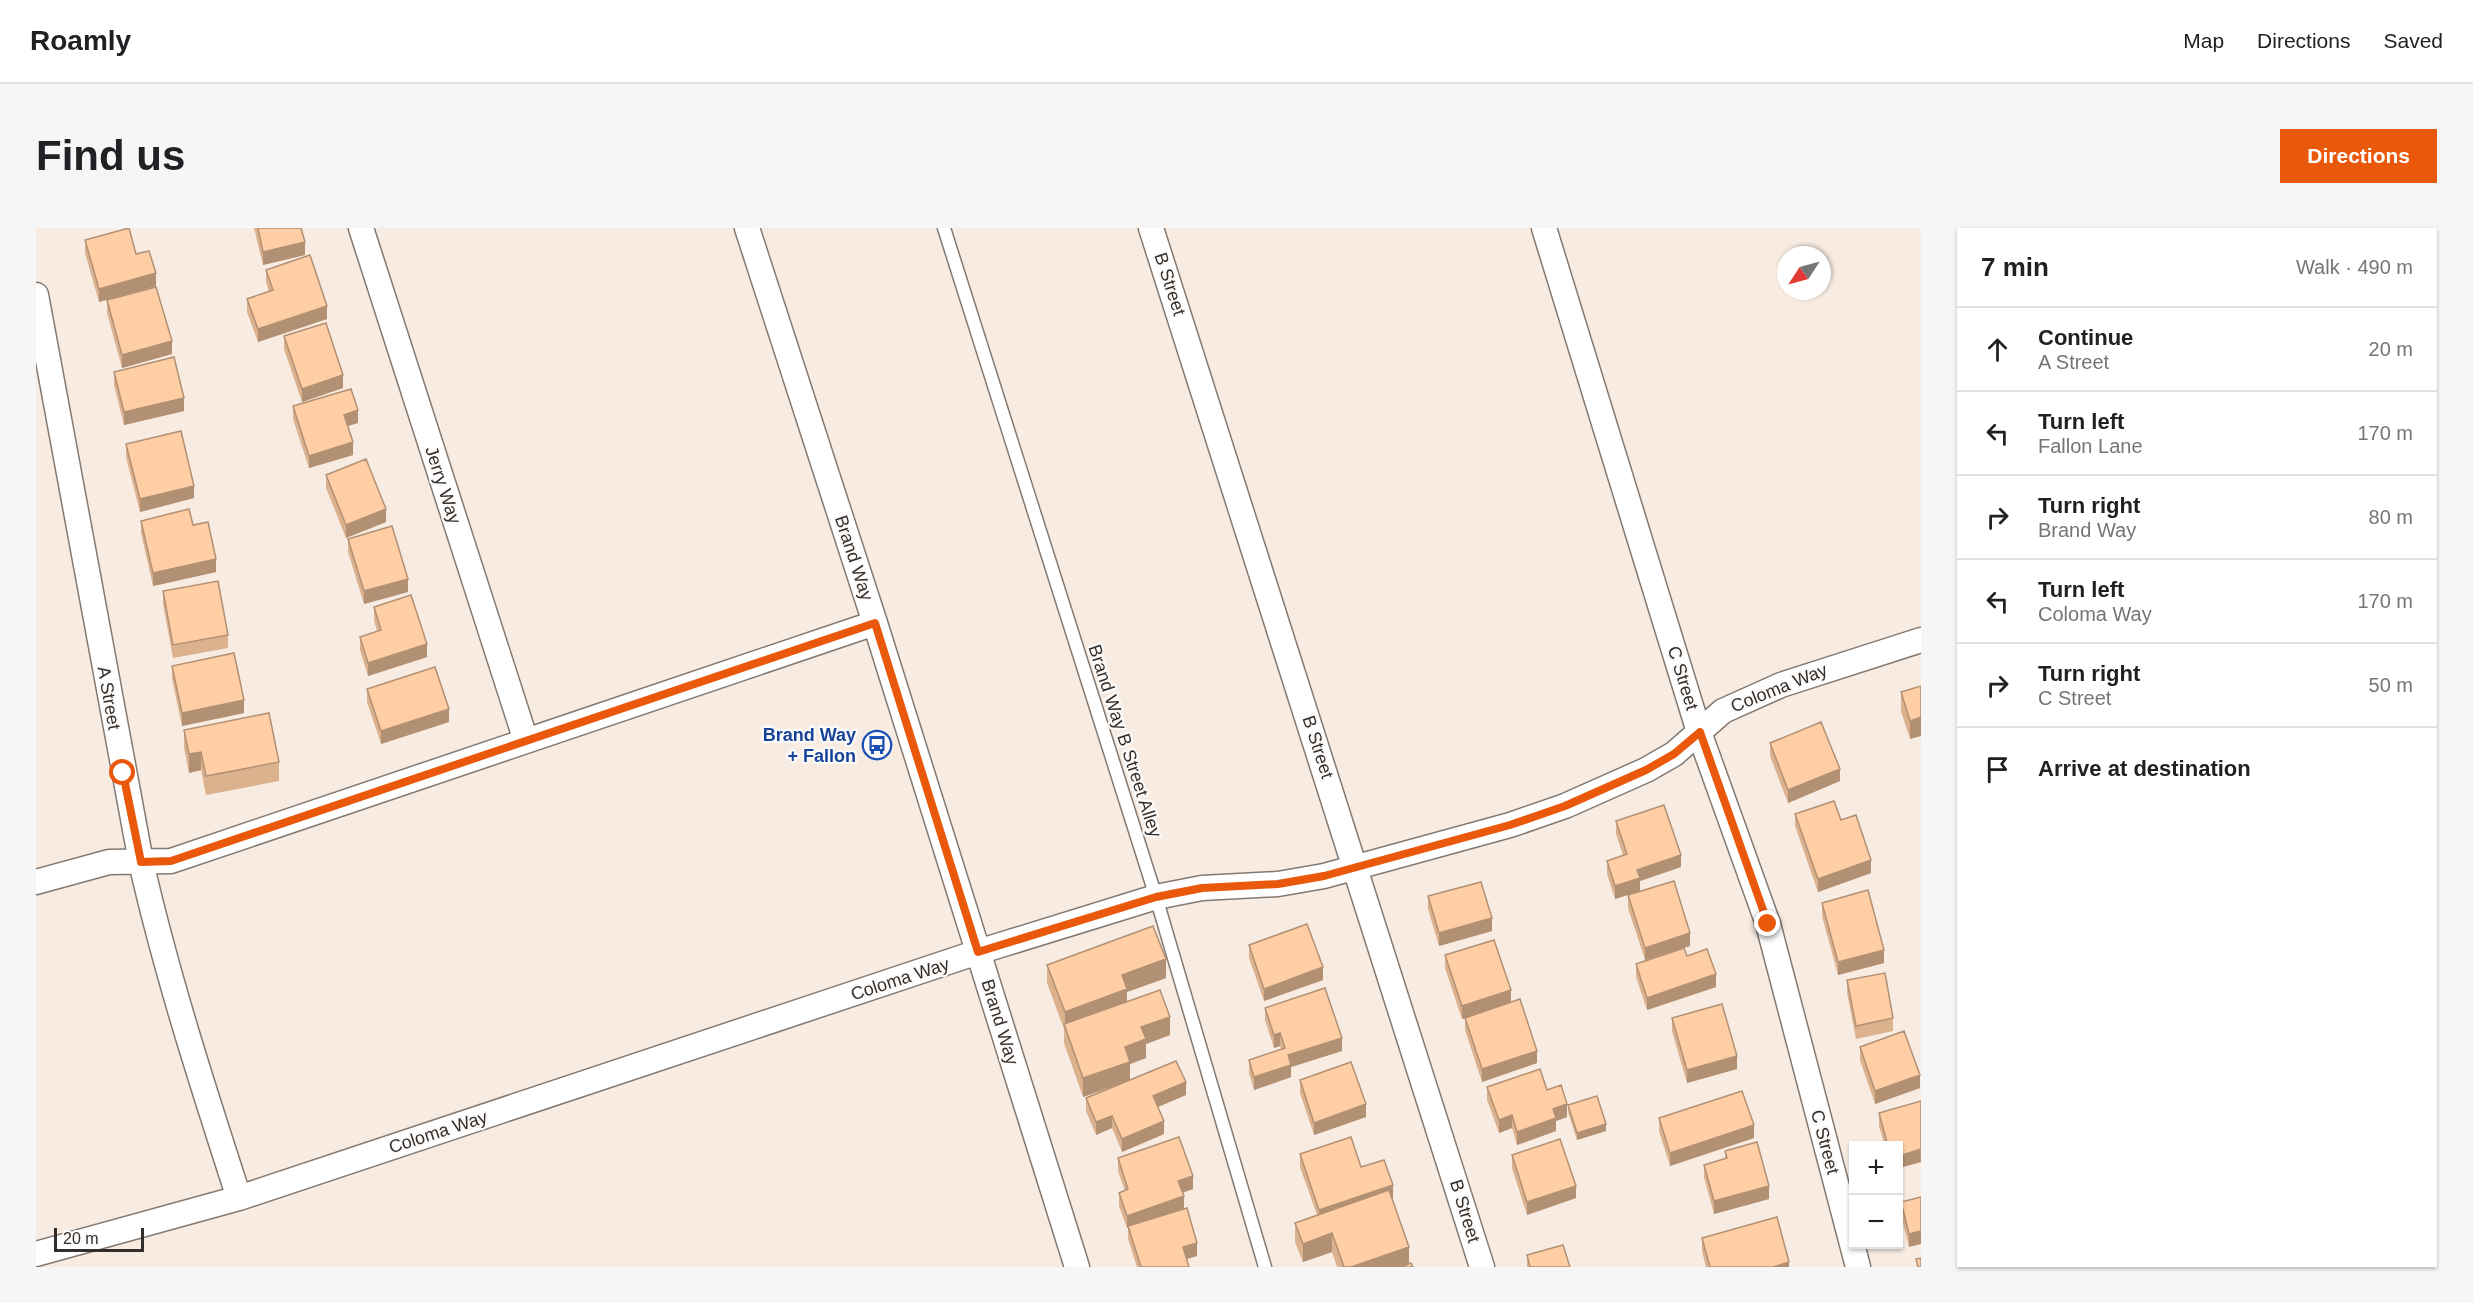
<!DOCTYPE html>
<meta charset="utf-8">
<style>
:root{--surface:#fff;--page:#f6f6f6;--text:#202124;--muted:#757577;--line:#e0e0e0;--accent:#ea580c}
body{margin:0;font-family:Helvetica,sans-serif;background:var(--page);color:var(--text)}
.controls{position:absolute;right:18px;bottom:18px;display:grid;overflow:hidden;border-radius:0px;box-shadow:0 2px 4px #0004}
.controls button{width:54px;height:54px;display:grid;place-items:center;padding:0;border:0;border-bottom:2px solid var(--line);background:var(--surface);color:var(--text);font:30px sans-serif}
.compass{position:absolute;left:1741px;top:18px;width:54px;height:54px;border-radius:50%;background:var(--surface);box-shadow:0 2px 4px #0004;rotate:234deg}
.scale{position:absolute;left:18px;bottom:15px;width:90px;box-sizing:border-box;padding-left:6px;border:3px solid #332e2b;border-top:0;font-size:16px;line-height:21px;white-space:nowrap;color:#332e2b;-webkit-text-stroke:4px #fdfbf9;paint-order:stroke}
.stop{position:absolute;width:18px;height:18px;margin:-14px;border:4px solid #ea580c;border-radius:50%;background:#fff}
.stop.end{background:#ea580c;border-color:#fff;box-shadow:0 2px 6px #0008}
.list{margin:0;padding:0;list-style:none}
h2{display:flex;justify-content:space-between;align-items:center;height:78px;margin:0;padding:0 24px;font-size:26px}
h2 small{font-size:20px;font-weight:400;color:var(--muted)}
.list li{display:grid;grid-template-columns:39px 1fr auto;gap:18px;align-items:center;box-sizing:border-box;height:84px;padding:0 24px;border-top:2px solid var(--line)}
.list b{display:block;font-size:22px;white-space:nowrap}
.list p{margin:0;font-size:20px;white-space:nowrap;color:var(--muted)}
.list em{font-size:20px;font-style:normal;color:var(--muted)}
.icon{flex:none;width:33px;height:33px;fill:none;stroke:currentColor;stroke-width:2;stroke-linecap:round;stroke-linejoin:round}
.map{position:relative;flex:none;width:1885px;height:1039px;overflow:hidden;border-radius:0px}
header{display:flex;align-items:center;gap:36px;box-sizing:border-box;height:84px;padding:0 30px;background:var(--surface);border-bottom:2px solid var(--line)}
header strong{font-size:28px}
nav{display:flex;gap:33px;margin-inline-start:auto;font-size:21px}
.intro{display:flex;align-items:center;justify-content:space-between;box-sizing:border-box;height:144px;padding:0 36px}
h1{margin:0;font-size:42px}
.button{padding:15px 27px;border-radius:0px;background:var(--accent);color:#fff;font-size:21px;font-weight:700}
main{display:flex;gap:36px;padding:0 36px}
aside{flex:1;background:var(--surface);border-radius:0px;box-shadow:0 2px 4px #0004}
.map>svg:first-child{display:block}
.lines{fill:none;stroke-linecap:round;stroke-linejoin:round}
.service-casing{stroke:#847971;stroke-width:15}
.minor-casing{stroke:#847971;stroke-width:27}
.service{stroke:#fff;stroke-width:12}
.minor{stroke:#fff;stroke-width:24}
.wall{fill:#dbb18e}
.shaded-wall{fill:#b29074}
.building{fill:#ffcea5;stroke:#b29074;stroke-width:1.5}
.route{stroke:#ea580c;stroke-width:8}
.labels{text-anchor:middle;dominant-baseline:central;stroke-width:4.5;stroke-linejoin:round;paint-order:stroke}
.street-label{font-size:18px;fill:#332e2b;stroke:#fdfbf9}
.transit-label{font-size:18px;font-weight:bold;fill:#164399;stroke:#fdfbf9;text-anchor:end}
</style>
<header>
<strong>Roamly</strong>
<nav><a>Map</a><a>Directions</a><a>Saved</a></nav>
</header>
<div class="intro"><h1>Find us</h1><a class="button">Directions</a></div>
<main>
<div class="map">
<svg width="1885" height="1039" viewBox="0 0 1885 1039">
<rect width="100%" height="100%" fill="#f8ece2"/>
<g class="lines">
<g class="service-casing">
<path id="service" d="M 908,0 L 1120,669 L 1229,1039"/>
</g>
<g class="minor-casing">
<path id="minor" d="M 325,0 L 490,513
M 711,0 L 839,395 L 1041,1039
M 1115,0 L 1446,1039
M 1508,0 L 1663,504 L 1732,696 L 1822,1039
M 0,67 L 105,634 C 131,748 167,859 203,970
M 0,654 L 73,634 L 135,633 L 839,395
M 0,1026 L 203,970 L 942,724 L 1120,669 L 1166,660 L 1242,656 L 1288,648 L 1474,597 L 1529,578 L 1610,542 L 1638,526 L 1687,483 L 1745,457 L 1885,412"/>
</g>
<use href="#service" class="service"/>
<use href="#minor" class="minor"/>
</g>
<path class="wall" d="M 218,0 L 265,0 L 269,27 L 227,37 Z
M 49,12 L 100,26 L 120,58 L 63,74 L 49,25 Z
M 230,42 L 291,91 L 222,114 L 211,84 L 211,71 L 233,64 L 230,54 Z
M 71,72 L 136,126 L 86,140 L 71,85 Z
M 248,108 L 307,160 L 266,174 L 248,121 Z
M 78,144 L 148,183 L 88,197 L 78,157 Z
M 257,178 L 322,195 L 311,198 L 317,227 L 273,240 L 257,191 Z
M 90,216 L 158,270 L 104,284 L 90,229 Z
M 290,247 L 350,294 L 310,310 L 290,260 Z
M 105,293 L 157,297 L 180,344 L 117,358 L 105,305 Z
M 312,311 L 372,364 L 328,376 L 312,324 Z
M 127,363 L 192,407 L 192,420 L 137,430 L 127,376 Z
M 338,379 L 391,429 L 332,448 L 324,422 L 324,409 L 341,403 L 338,392 Z
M 136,438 L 208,485 L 146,498 L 136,451 Z
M 1885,458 L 1874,511 L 1865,483 L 1865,464 Z
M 331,461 L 413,494 L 345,516 L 331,474 Z
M 148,502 L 243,534 L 243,553 L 170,567 L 165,542 L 153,545 L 148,520 Z
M 1734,515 L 1804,553 L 1752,575 L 1734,528 Z
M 1759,586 L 1805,592 L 1835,645 L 1782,664 L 1759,598 Z
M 1580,593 L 1645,639 L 1604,653 L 1604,663 L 1579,671 L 1571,646 L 1571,633 L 1587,627 L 1580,606 Z
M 1592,667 L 1654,718 L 1648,720 L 1651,728 L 1680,759 L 1611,782 L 1600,749 L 1600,736 L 1609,732 L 1592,680 Z
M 1392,668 L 1456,703 L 1403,718 L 1392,681 Z
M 1786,675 L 1848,735 L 1802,747 L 1786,688 Z
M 1213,717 L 1287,752 L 1228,773 L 1213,730 Z
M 1409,727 L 1475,774 L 1501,835 L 1446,854 L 1429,802 L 1429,790 L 1426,791 L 1409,740 Z
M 1011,737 L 1130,750 L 1091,764 L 1091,774 L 1134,807 L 1110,816 L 1110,830 L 1094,836 L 1094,852 L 1150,867 L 1122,879 L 1128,906 L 1086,924 L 1076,900 L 1060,907 L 1050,883 L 1050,870 L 1086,855 L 1047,869 L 1028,815 L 1028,801 L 1011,755 Z
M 1811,752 L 1857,790 L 1857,803 L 1820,811 L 1811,765 Z
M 1229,780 L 1306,823 L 1255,839 L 1255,849 L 1218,862 L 1213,845 L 1213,832 L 1245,821 L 1244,818 L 1238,820 L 1229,792 Z
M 1636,790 L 1701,841 L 1651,855 L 1636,803 Z
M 1824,819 L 1884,860 L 1839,876 L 1824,832 Z
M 1264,852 L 1330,889 L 1278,907 L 1264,865 Z
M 1451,859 L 1511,862 L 1531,889 L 1520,893 L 1520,903 L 1481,917 L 1476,900 L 1463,905 L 1451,872 Z
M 1885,873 L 1885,934 L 1863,940 L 1863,918 L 1849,918 L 1843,898 L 1843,885 Z
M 1532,877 L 1570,903 L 1541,912 L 1532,884 Z
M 1623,890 L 1718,910 L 1634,938 L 1623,903 Z
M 1689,923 L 1733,971 L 1678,986 L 1668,949 L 1668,937 L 1689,931 Z
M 1264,926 L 1325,939 L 1357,970 L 1356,970 L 1373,1036 L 1377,1039 L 1301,1039 L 1296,1024 L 1267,1034 L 1259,1014 L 1259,995 L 1281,987 L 1264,939 Z
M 1476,927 L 1540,970 L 1491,987 L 1476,940 Z
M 1082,930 L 1157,961 L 1146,965 L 1148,981 L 1161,1028 L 1151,1031 L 1153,1039 L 1101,1039 L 1092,1011 L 1092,1000 L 1091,1000 L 1083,978 L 1083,965 L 1089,963 L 1082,943 Z
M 1885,969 L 1873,1019 L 1865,987 L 1865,974 Z
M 1666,1010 L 1753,1039 L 1670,1039 L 1666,1023 Z
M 1491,1027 L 1534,1039 L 1491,1039 Z"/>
<path class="shaded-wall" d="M 269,14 L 269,27 L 227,37 L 227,24 Z
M 120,45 L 120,58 L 63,74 L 63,61 Z
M 291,78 L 291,91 L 222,114 L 222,101 Z
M 136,113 L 136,126 L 86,140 L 86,127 Z
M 307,147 L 307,160 L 266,174 L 266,161 Z
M 148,170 L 148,183 L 88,197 L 88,184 Z
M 322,182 L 322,195 L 308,199 L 308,187 Z
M 317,214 L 317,227 L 273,240 L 273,228 Z
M 158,258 L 158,270 L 104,284 L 104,271 Z
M 350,281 L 350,294 L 310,310 L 310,297 Z
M 180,331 L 180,344 L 117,358 L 117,345 Z
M 372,351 L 372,364 L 328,376 L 328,363 Z
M 391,416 L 391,429 L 332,448 L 332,435 Z
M 208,472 L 208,485 L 146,498 L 146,485 Z
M 413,481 L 413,494 L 345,516 L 345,503 Z
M 1885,489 L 1885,508 L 1874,511 L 1874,493 Z
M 165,524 L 165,542 L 153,545 L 153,526 Z
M 1804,541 L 1804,553 L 1752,575 L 1752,562 Z
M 1645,627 L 1645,639 L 1604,653 L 1604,663 L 1579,671 L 1579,658 L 1601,642 Z
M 1835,632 L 1835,645 L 1782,664 L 1782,651 Z
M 1456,690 L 1456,703 L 1403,718 L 1403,705 Z
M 1654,705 L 1654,718 L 1609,732 L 1609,720 Z
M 1848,722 L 1848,735 L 1802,747 L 1802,734 Z
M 1130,731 L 1130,750 L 1091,764 L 1091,780 L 1029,798 L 1029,784 L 1086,747 Z
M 1287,739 L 1287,752 L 1228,773 L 1228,761 Z
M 1680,746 L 1680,759 L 1611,782 L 1611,770 Z
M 1475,762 L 1475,775 L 1426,791 L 1426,778 Z
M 1134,789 L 1134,807 L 1110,816 L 1110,830 L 1094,836 L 1094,852 L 1047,869 L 1047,850 L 1105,799 Z
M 1244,805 L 1244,818 L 1238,820 L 1238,807 Z
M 1306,810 L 1306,823 L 1255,839 L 1255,849 L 1218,862 L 1218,849 L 1252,827 Z
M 1501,823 L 1501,835 L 1446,854 L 1446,841 Z
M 1701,828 L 1701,841 L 1651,855 L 1651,842 Z
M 1884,847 L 1884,860 L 1839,876 L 1839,863 Z
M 1150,854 L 1150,867 L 1117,881 L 1117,868 Z
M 1330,876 L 1330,889 L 1278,907 L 1278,895 Z
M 1531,876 L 1531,889 L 1520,893 L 1520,903 L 1481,917 L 1481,904 L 1517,881 Z
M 1476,887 L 1476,900 L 1463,905 L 1463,892 Z
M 1076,888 L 1076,900 L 1060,907 L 1060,894 Z
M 1128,893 L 1128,906 L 1086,924 L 1086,911 Z
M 1570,896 L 1570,903 L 1541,912 L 1541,905 Z
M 1718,897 L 1718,910 L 1634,938 L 1634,925 Z
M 1884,914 L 1885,934 L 1863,940 L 1863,928 Z
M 1157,948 L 1157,961 L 1142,966 L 1142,953 Z
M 1357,957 L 1357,970 L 1283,995 L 1283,982 Z
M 1540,958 L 1540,970 L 1491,987 L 1491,974 Z
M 1733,958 L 1733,971 L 1678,986 L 1678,973 Z
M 1148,968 L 1148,981 L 1091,1000 L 1091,988 Z
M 1885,1003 L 1885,1016 L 1873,1019 L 1873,1006 Z
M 1296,1005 L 1296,1024 L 1267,1034 L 1267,1016 Z
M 1161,1015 L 1161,1028 L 1147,1032 L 1147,1019 Z
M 1373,1019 L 1373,1037 L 1368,1039 L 1315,1039 Z
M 1753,1034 L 1753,1039 L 1737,1039 Z"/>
<path class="building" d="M 93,0 L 100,26 L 113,23 L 120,45 L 63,61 L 49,12 Z
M 222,0 L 265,0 L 269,14 L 227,24 Z
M 274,27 L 291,78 L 222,101 L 211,71 L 237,62 L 230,42 Z
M 120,59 L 136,113 L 86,127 L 71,72 Z
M 290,95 L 307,147 L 266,161 L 248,108 Z
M 138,129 L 148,170 L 88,184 L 78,144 Z
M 315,161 L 322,182 L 308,187 L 317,214 L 273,228 L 257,178 Z
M 145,203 L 158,258 L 104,271 L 90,216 Z
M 330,231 L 350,281 L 310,297 L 290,247 Z
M 153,281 L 157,297 L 172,294 L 180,331 L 117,345 L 105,293 Z
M 356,298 L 372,351 L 328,363 L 312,311 Z
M 182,353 L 192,407 L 137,417 L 127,363 Z
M 375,367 L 391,416 L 332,435 L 324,409 L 345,402 L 338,379 Z
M 198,425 L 208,472 L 146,485 L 136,438 Z
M 399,439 L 413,481 L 345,503 L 331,461 Z
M 1885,458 L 1885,489 L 1874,493 L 1865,464 Z
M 233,485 L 243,534 L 170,548 L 165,524 L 153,526 L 148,502 Z
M 1785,494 L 1804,541 L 1752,562 L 1734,515 Z
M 1798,573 L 1805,592 L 1820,587 L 1835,632 L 1782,651 L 1759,586 Z
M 1628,577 L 1645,627 L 1601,642 L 1604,650 L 1579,658 L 1571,633 L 1591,626 L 1580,593 Z
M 1638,653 L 1654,705 L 1609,720 L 1592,667 Z
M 1445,654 L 1456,690 L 1403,705 L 1392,668 Z
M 1832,662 L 1848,722 L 1802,734 L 1786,675 Z
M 1271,696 L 1287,739 L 1228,761 L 1213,717 Z
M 1117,698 L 1130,731 L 1086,747 L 1091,761 L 1029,784 L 1011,737 Z
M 1458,712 L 1475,762 L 1426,778 L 1409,727 Z
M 1648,720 L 1651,728 L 1671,721 L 1680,746 L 1611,770 L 1600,736 Z
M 1849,745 L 1857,790 L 1820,798 L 1811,752 Z
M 1289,760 L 1306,810 L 1252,827 L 1255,837 L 1218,849 L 1213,832 L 1249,820 L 1244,805 L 1238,807 L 1229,780 Z
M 1124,762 L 1134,789 L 1105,799 L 1110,811 L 1089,819 L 1094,834 L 1047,850 L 1028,796 Z
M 1484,771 L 1501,823 L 1446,841 L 1429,790 Z
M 1686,776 L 1701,828 L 1651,842 L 1636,790 Z
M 1868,803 L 1884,847 L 1839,863 L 1824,819 Z
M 1140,833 L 1150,854 L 1117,868 L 1128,893 L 1086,911 L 1076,888 L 1060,894 L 1050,870 Z
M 1315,834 L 1330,876 L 1278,895 L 1264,852 Z
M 1504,841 L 1511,862 L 1525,857 L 1531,876 L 1517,881 L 1520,890 L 1481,904 L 1476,887 L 1463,892 L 1451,859 Z
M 1706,863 L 1718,897 L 1634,925 L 1623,890 Z
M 1561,868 L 1570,896 L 1541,905 L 1532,877 Z
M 1885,873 L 1885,921 L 1863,928 L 1863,918 L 1852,918 L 1843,885 Z
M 1143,909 L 1157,948 L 1142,953 L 1148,968 L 1091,988 L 1083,965 L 1092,961 L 1082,930 Z
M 1315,909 L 1325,939 L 1348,932 L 1357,957 L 1283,982 L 1264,926 Z
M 1524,911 L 1540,958 L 1491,974 L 1476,927 Z
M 1721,914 L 1733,958 L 1678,973 L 1668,937 L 1691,930 L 1689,923 Z
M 1353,962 L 1373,1019 L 1315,1039 L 1308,1039 L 1296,1005 L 1267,1016 L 1259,995 Z
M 1885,969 L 1885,1003 L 1873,1006 L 1865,974 Z
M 1151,980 L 1161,1015 L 1147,1019 L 1153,1039 L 1105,1039 L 1092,998 Z
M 1741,989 L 1753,1034 L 1737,1039 L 1674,1039 L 1666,1010 Z
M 1527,1017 L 1534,1039 L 1494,1039 L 1491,1027 Z
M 1885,1030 L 1885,1039 L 1882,1039 L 1880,1031 Z
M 1375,1035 L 1377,1039 L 1365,1039 Z"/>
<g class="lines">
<path class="route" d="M 87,545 L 105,634 L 135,633 L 839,395 L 942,724 L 1120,669 L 1166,660 L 1242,656 L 1288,648 L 1474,597 L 1529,578 L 1610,542 L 1638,526 L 1664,504 L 1732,696"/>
</g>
<defs>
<g id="bus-ring" transform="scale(1.5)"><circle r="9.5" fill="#fdfbf9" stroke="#1a4fb4" stroke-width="1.5"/><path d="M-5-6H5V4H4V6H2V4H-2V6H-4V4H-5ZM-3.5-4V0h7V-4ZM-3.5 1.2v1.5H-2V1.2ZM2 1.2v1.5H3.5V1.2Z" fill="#1a4fb4"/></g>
</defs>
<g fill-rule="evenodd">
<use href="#bus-ring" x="841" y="517"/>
</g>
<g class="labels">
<g class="street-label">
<text transform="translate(1134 56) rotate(72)">B Street</text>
<text transform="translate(407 257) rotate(72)">Jerry Way</text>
<text transform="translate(818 330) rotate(72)">Brand Way</text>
<text transform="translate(1647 450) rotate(73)">C Street</text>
<text transform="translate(1743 460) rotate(-22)">Coloma Way</text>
<text transform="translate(73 470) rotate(80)">A Street</text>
<text transform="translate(1089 513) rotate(72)">Brand Way B Street Alley</text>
<text transform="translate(1282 519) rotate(72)">B Street</text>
<text transform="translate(864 751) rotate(-18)">Coloma Way</text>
<text transform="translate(964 794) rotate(73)">Brand Way</text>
<text transform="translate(402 904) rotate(-18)">Coloma Way</text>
<text transform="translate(1789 914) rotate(75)">C Street</text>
<text transform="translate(1429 983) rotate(73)">B Street</text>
</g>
<g class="transit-label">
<text x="820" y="507">Brand Way<tspan x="820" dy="21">+ Fallon</tspan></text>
</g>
</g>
</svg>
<div class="controls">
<button>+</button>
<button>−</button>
</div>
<svg class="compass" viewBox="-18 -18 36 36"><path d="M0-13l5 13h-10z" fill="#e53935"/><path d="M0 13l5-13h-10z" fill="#757577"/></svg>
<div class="scale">20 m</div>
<div class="stop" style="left:87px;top:545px"></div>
<div class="stop end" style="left:1732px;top:696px"></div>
</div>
<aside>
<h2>7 min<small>Walk · 490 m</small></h2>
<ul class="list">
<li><svg class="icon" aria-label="ahead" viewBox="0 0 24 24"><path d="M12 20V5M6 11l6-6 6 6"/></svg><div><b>Continue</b><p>A Street</p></div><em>20 m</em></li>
<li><svg class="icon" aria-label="left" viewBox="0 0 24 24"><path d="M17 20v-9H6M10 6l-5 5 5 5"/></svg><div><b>Turn left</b><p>Fallon Lane</p></div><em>170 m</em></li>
<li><svg class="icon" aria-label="right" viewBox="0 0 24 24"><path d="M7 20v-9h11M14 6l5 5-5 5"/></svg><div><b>Turn right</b><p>Brand Way</p></div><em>80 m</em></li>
<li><svg class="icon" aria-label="left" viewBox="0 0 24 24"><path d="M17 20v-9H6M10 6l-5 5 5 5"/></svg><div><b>Turn left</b><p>Coloma Way</p></div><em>170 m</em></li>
<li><svg class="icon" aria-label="right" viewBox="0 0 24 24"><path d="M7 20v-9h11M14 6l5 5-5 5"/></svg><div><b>Turn right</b><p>C Street</p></div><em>50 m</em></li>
<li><svg class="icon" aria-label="arrive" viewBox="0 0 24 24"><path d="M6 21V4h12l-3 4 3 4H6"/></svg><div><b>Arrive at destination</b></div></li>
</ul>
</aside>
</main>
